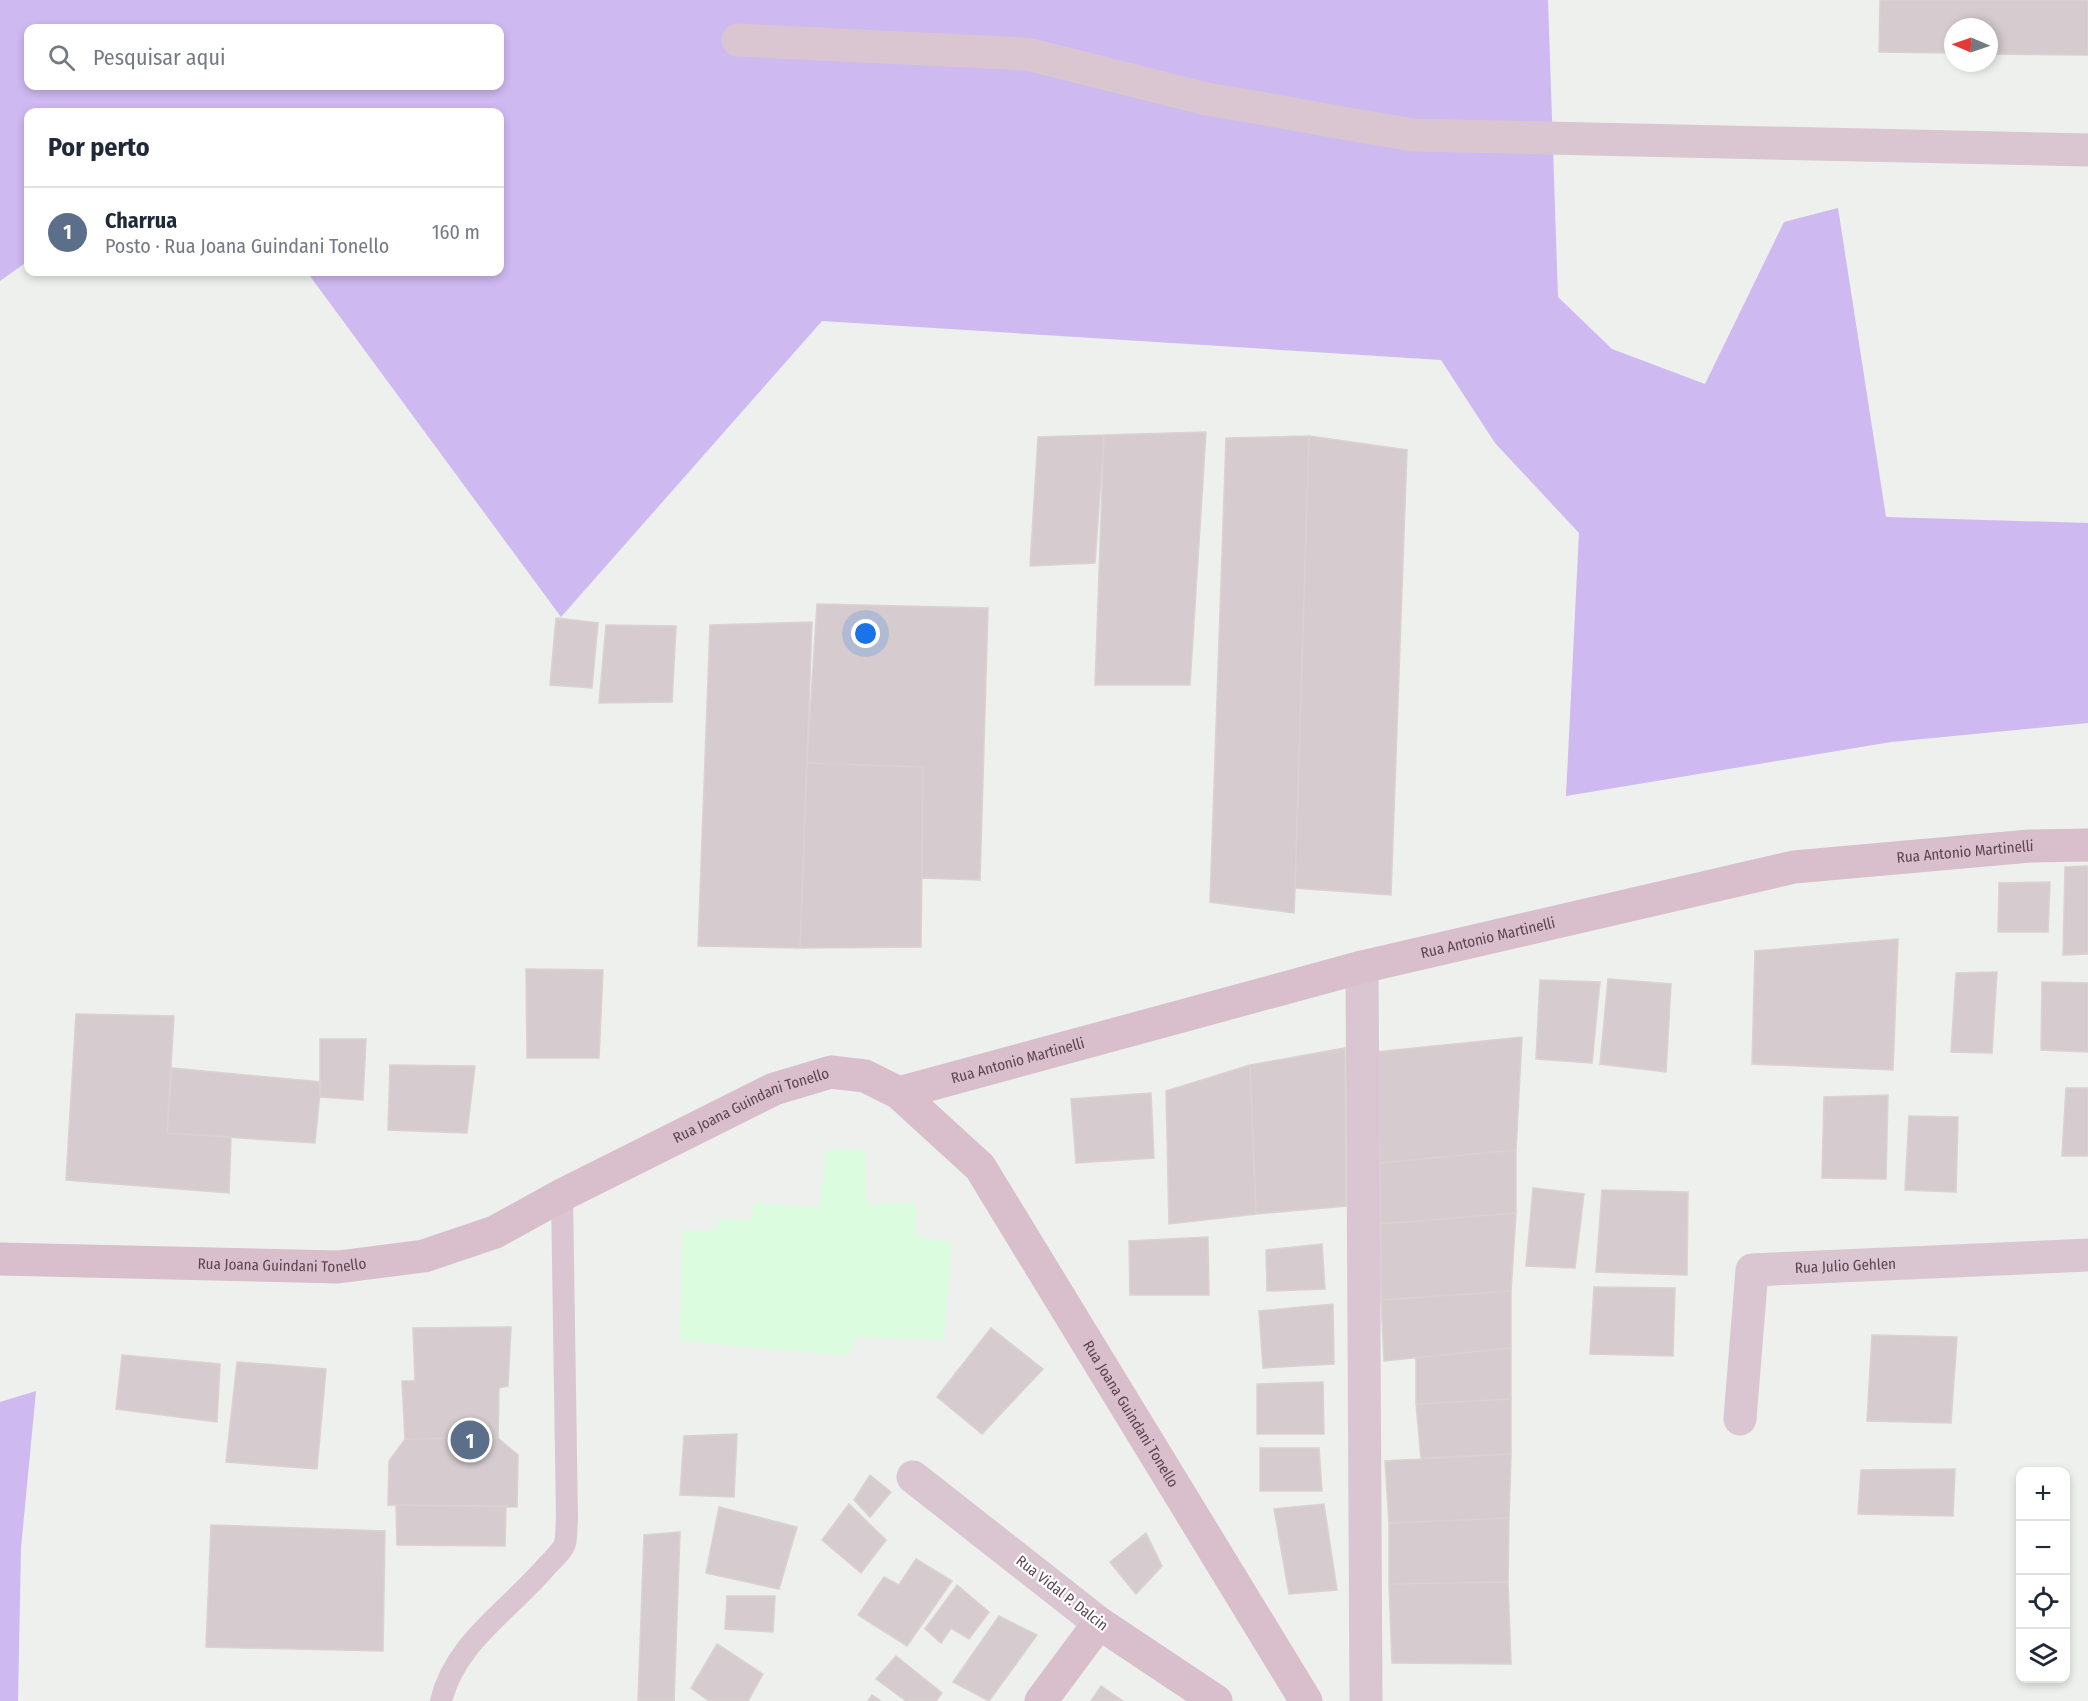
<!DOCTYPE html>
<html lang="pt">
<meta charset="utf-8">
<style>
:root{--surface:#fff;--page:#f6f6f7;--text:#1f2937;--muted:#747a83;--line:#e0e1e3;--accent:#b45309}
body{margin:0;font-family:"Fira Sans Condensed",sans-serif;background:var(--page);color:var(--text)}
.controls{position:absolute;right:18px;bottom:18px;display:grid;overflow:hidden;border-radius:12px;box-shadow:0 3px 9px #0003}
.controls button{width:54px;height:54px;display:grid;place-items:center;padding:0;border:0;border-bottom:2px solid var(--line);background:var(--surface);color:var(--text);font:30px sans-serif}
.compass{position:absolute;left:1944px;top:18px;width:54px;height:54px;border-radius:50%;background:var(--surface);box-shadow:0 3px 9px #0003;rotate:272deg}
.you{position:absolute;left:866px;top:634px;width:21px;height:21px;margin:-15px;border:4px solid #fff;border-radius:50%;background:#1a73e8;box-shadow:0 0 0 9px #1a73e833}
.badge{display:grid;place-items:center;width:39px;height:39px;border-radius:50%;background:var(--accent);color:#fff;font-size:20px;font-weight:700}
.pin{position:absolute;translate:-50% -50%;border:3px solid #fff;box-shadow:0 2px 6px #0006}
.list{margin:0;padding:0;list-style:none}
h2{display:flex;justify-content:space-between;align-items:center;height:78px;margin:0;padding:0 24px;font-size:26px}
h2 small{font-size:20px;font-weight:400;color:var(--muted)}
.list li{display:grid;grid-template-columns:39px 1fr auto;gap:18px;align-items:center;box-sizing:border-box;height:90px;padding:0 24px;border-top:2px solid var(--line)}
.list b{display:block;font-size:22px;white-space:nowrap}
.list p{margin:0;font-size:20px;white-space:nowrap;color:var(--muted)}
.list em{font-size:20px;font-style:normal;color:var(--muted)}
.icon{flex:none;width:33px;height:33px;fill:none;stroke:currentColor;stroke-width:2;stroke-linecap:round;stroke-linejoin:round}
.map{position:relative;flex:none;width:2088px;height:1701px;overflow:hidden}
.search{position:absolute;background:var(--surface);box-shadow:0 3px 9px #0003;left:24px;top:24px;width:480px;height:66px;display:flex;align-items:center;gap:15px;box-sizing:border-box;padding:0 21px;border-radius:12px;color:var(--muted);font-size:22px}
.panel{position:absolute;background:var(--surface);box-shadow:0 3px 9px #0003;left:24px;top:108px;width:480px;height:168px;border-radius:12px}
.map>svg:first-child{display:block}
.medical{fill:#dbfcde}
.green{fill:#ceb9f1;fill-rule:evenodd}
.building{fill:#d6cccf;stroke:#dad1d3;stroke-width:1.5}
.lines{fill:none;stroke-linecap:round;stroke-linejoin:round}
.lane{stroke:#d9c6d0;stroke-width:22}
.street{stroke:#d9c6d0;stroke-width:33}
.secondary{stroke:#d8bfcb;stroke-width:33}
.labels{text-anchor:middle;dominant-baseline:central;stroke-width:4.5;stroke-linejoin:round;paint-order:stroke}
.street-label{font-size:15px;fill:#5c4551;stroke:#fff}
</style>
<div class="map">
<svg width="2088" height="1701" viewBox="0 0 2088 1701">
<rect width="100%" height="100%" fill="#edf0ed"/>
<path class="medical" d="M 827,1149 L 865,1150 L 867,1205 L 916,1202 L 915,1235 L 952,1242 L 944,1340 L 856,1337 L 849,1356 L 680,1341 L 682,1230 L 710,1231 L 723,1219 L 750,1221 L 754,1203 L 819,1208 Z"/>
<path class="green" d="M 0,0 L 1548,0 L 1558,297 L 1612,349 L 1705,384 L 1784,222 L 1838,208 L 1886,517 L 2088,523 L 2088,723 L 1891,742 L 1566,796 L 1579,533 L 1495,443 L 1441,360 L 822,321 L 561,617 L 307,272 L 500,272 L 500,112 L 28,112 L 28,261 L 0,281 ZM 28,28 L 500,28 L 500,86 L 28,86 Z
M 36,1391 L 21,1548 L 18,1701 L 0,1701 L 0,1402 Z"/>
<path class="building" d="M 1880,0 L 2088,0 L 2088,55 L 1989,54 L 1989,27 L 1953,27 L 1953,53 L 1879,52 Z
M 1206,432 L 1190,685 L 1095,685 L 1104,435 Z
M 1104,435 L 1095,563 L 1030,566 L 1038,437 Z
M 1309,436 L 1295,888 L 1294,913 L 1210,902 L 1226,438 Z
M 1309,436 L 1407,450 L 1391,895 L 1295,888 Z
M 817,604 L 988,608 L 980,880 L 922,878 L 923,767 L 807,763 Z
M 556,618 L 598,623 L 592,688 L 550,685 Z
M 812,622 L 800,948 L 698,946 L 710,625 Z
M 606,625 L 676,626 L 672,702 L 599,703 Z
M 807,763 L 923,767 L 921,947 L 800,948 Z
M 2088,866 L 2088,954 L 2063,955 L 2065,867 Z
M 2050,882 L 2048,932 L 1998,932 L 1999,883 Z
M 1898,939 L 1893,1070 L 1752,1064 L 1755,951 Z
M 526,969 L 603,970 L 599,1058 L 527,1058 Z
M 1997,972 L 1992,1053 L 1951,1052 L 1956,973 Z
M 1608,979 L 1671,984 L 1666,1072 L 1600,1064 Z
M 1540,980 L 1600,982 L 1592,1063 L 1536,1059 Z
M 2042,982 L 2088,983 L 2088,1052 L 2041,1050 Z
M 76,1014 L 174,1016 L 167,1133 L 231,1137 L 229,1193 L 66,1180 Z
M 1522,1037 L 1516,1150 L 1380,1163 L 1376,1052 Z
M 320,1039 L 366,1039 L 363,1100 L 320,1097 Z
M 1345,1048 L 1346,1206 L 1256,1214 L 1250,1065 Z
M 390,1065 L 475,1066 L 467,1133 L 388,1130 Z
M 1250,1065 L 1256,1214 L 1169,1224 L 1166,1091 Z
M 172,1068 L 321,1082 L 315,1143 L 167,1133 Z
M 2066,1088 L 2088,1088 L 2088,1156 L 2062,1156 Z
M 1151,1093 L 1154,1158 L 1076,1163 L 1071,1099 Z
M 1888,1095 L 1886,1179 L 1822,1178 L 1824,1097 Z
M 1909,1116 L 1958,1117 L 1956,1192 L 1905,1190 Z
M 1516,1150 L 1516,1213 L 1380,1224 L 1380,1163 Z
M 1533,1188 L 1584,1194 L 1575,1268 L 1526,1266 Z
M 1602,1190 L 1688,1192 L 1687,1275 L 1596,1272 Z
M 1516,1213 L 1511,1291 L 1381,1300 L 1380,1224 Z
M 1208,1237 L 1209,1295 L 1130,1295 L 1129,1241 Z
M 1322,1244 L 1325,1289 L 1267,1291 L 1266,1250 Z
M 1594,1287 L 1675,1288 L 1673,1356 L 1590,1354 Z
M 1511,1291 L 1511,1348 L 1384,1361 L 1381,1300 Z
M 1333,1304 L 1334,1364 L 1263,1368 L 1259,1311 Z
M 511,1327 L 508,1386 L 499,1388 L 498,1438 L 405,1439 L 402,1381 L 415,1381 L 413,1328 Z
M 991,1328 L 1043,1369 L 982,1434 L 937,1397 Z
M 1872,1335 L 1957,1337 L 1951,1423 L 1867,1421 Z
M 1511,1348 L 1511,1399 L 1416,1404 L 1416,1358 Z
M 122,1355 L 220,1364 L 217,1422 L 116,1409 Z
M 237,1362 L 326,1369 L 317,1469 L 226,1462 Z
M 1323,1382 L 1324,1434 L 1257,1434 L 1257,1384 Z
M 1511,1399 L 1511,1454 L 1421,1458 L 1416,1404 Z
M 737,1434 L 734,1497 L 680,1495 L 684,1436 Z
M 498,1438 L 518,1455 L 517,1507 L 388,1505 L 389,1461 L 405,1439 Z
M 1260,1448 L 1319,1448 L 1322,1491 L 1260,1491 Z
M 1511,1454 L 1509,1518 L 1389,1523 L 1385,1461 Z
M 1955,1469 L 1953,1516 L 1858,1514 L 1861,1470 Z
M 870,1475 L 891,1492 L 870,1517 L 854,1500 Z
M 849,1504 L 886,1540 L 861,1573 L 822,1540 Z
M 1324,1504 L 1337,1590 L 1289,1594 L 1274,1509 Z
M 396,1505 L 506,1506 L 505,1546 L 397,1545 Z
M 719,1507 L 797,1527 L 779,1589 L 706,1573 Z
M 1509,1518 L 1508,1582 L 1389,1584 L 1389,1523 Z
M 211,1525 L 385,1531 L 383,1651 L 206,1647 Z
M 680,1532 L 674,1701 L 638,1701 L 644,1535 Z
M 1146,1533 L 1162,1566 L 1136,1594 L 1110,1562 Z
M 916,1559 L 952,1581 L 907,1646 L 858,1615 L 884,1577 L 899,1585 Z
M 1508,1582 L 1511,1664 L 1392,1663 L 1389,1584 Z
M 957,1585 L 989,1612 L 969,1639 L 951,1628 L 941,1643 L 925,1629 Z
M 727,1596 L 775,1596 L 773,1632 L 725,1629 Z
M 999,1616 L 1037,1635 L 989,1701 L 953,1682 Z
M 717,1644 L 763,1674 L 748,1701 L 709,1701 L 691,1688 Z
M 896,1656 L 942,1693 L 936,1701 L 906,1701 L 876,1679 Z
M 1101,1686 L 1123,1701 L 1091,1701 Z
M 872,1695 L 881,1701 L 868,1701 Z"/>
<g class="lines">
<path class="lane" d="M 441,1701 C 455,1643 508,1611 545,1568 C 551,1561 563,1551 565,1543 C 567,1536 566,1527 567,1520 L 562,1195"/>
<g class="street">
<path d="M 738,40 L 1027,54 L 1202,98 L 1412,135 L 2088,150"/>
<path d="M 1362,967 L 1366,1701"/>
<path id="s1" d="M 1740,1419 L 1752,1270 L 2088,1255"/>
<path d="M 913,1477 L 1099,1623"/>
</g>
<g class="secondary">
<path id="s2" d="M 899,1093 L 1362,967 L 1794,867 L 2030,846 L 2088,845"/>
<path id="s3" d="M 0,1259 L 338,1267 L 424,1256 L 495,1232 L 562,1195 L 774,1089 L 831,1072 L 865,1076 L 899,1093 L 980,1167 L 1306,1701"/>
<path d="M 1041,1701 L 1099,1623 L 1216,1701"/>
</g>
</g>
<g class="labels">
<g class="street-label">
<text stroke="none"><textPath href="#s2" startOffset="1095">Rua Antonio Martinelli</textPath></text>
<text stroke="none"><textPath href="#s2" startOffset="609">Rua Antonio Martinelli</textPath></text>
<text stroke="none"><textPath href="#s2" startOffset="123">Rua Antonio Martinelli</textPath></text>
<text stroke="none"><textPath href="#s3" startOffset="786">Rua Joana Guindani Tonello</textPath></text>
<text stroke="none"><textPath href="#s3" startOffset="282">Rua Joana Guindani Tonello</textPath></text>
<text stroke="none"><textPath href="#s1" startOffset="243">Rua Julio Gehlen</textPath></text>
<text stroke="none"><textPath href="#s3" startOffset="1344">Rua Joana Guindani Tonello</textPath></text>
<text transform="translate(1062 1593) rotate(38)">Rua Vidal P. Dalcin</text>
</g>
</g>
</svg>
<div class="controls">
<button>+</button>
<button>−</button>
<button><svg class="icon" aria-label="locate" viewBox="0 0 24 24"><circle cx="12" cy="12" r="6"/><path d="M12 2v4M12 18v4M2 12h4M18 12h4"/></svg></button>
<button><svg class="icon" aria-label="layers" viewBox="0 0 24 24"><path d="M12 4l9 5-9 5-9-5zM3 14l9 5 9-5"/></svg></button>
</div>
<svg class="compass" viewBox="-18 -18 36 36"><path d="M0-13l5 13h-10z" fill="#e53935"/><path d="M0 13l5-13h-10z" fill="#747a83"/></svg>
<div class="you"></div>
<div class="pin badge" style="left:470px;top:1440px;background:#5c6f8a">1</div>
<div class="search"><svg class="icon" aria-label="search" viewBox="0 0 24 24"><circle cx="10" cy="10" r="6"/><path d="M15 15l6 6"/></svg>Pesquisar aqui</div>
<section class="panel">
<h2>Por perto<small></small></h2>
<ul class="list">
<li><span class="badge" style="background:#5c6f8a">1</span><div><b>Charrua</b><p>Posto · Rua Joana Guindani Tonello</p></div><em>160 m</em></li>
</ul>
</section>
</div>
